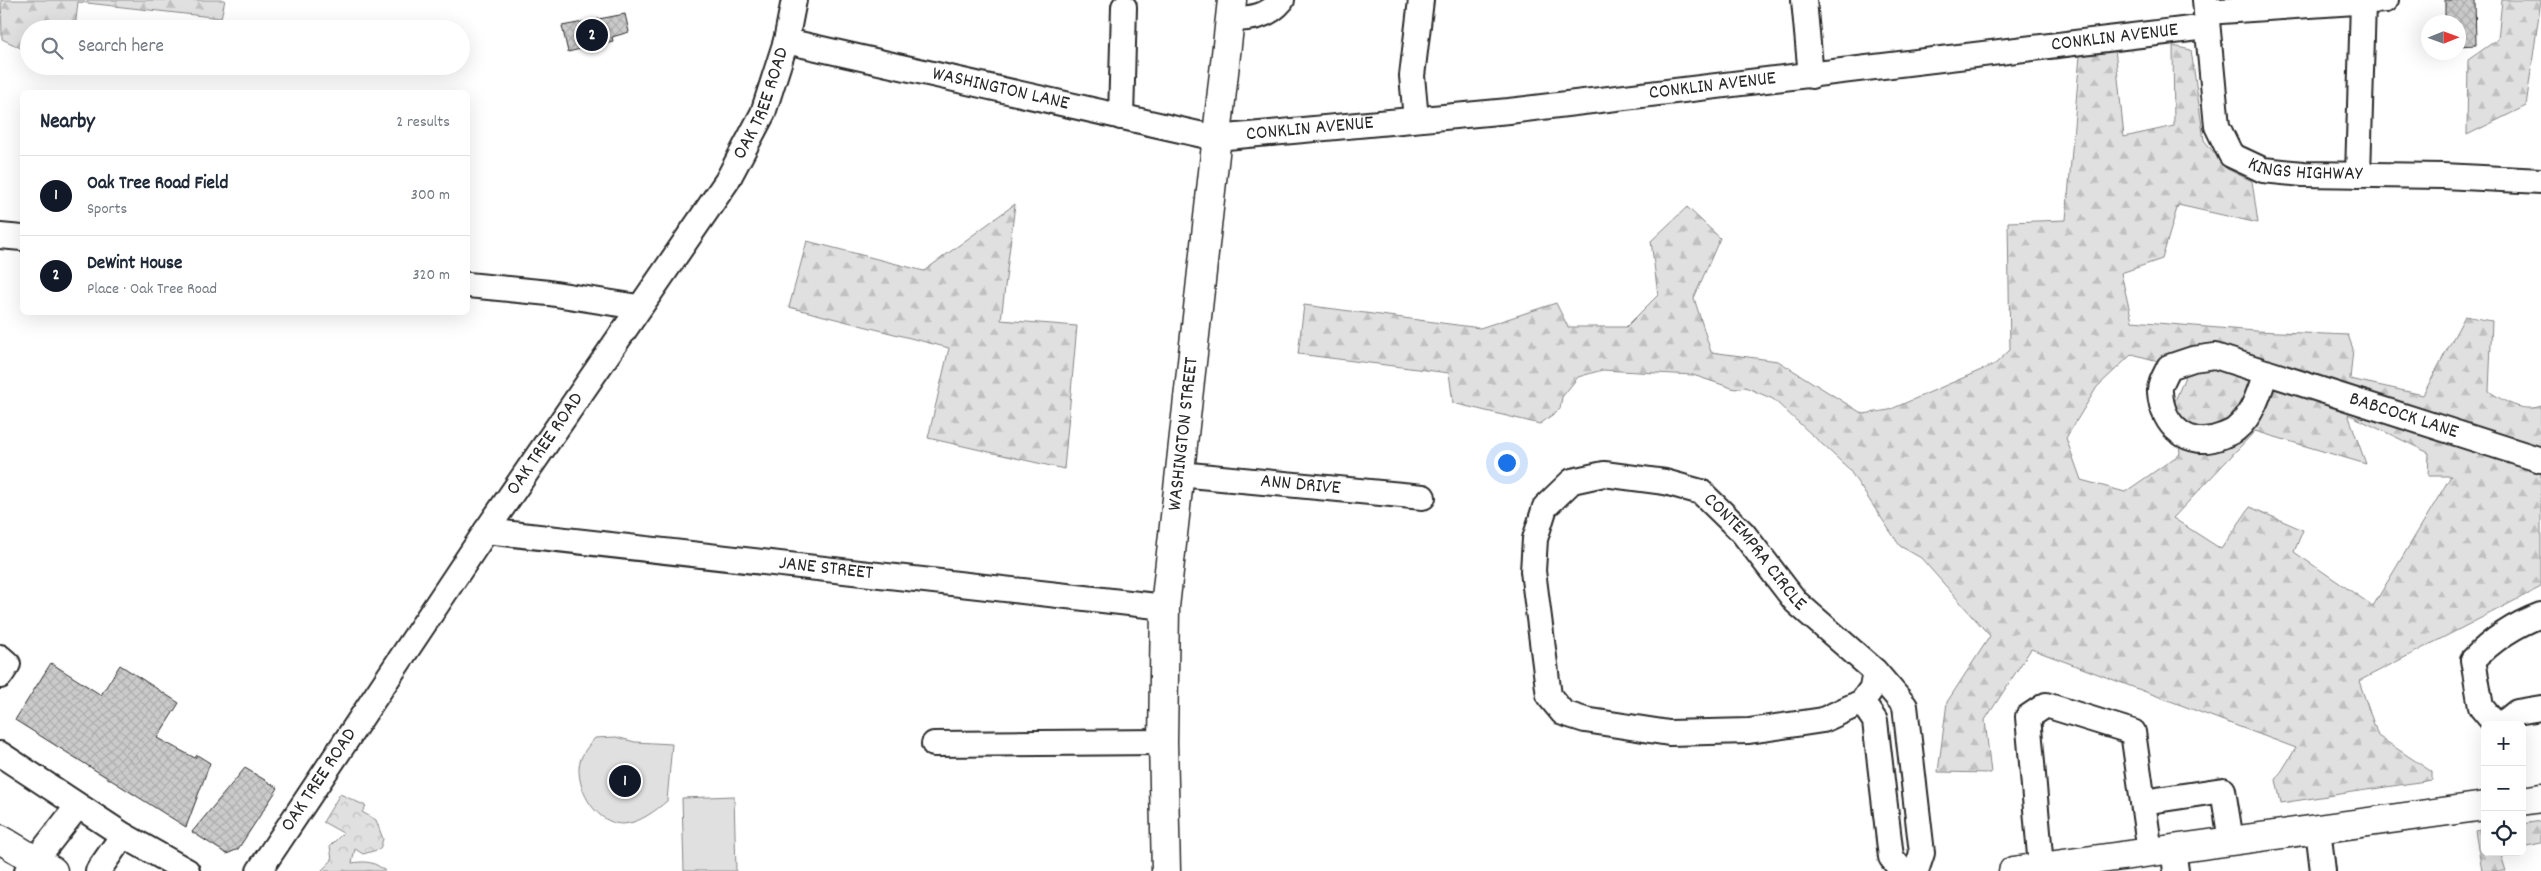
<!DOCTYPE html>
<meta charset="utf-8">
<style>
:root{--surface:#fff;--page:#f2f2f3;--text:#1f2937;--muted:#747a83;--line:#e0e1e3;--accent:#111827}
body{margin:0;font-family:Dekko,sans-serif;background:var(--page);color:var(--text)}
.controls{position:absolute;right:15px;bottom:15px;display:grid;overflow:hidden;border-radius:8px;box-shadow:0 5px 20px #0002}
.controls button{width:45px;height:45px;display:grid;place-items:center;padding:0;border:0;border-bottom:1px solid var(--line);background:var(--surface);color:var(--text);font:25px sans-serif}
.compass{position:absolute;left:2421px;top:15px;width:45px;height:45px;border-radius:50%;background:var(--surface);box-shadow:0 5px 20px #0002;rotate:89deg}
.you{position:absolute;left:1506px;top:462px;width:18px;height:18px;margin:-12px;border:4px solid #fff;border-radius:50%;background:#1a73e8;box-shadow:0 0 0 8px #1a73e833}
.badge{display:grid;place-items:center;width:32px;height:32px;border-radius:50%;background:var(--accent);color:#fff;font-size:16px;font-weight:700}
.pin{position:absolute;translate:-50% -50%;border:2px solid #fff;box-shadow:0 1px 5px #0006}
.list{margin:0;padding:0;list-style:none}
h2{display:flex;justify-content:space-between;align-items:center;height:65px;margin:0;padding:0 20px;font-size:21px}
h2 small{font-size:16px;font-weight:400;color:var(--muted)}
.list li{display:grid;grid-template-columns:32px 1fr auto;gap:15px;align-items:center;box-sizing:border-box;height:80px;padding:0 20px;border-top:1px solid var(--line)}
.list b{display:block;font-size:19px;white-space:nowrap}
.list p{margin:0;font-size:16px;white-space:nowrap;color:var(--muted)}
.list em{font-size:16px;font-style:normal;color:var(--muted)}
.icon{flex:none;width:28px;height:28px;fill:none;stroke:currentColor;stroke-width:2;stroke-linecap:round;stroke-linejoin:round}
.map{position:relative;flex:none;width:2541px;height:871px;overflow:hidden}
.search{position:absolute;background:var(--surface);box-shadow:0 5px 20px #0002;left:20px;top:20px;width:450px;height:55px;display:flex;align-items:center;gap:12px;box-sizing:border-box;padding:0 18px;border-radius:28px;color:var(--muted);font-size:19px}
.panel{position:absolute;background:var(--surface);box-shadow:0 5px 20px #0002;left:20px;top:90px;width:450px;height:225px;border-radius:8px}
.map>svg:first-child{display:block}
.forest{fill:url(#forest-firs);stroke:#868686;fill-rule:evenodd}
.park{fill:url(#park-crowns);stroke:#868686}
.pitch{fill:#e0e0e0;stroke:#868686}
.building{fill:url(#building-cross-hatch);stroke:#2b2b2b}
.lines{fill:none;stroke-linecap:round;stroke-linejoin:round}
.minor-casing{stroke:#2b2b2b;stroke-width:28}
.major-casing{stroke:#2b2b2b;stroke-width:31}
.minor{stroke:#fff;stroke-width:24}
.major{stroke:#fff;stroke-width:28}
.labels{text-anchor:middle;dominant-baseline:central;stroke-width:4;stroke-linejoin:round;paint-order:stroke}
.street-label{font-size:20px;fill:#2b2b2b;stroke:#fff}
</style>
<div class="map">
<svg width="2541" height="871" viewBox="0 0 2541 871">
<defs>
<pattern id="forest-firs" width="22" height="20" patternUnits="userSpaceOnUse" patternTransform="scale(1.25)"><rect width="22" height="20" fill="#e0e0e0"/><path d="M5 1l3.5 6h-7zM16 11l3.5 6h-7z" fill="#c0c0c0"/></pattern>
<pattern id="park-crowns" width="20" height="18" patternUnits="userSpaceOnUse" patternTransform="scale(1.25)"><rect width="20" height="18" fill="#e0e0e0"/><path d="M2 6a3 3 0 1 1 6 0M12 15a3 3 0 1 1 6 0" fill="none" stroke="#c0c0c0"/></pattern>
<pattern id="building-cross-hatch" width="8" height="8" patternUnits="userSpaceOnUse" patternTransform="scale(1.25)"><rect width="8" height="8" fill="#cbcbcb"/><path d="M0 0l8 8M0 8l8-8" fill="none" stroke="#aeaeae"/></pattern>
</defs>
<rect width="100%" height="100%" fill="#fff"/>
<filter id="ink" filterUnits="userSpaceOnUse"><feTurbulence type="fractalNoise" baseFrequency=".02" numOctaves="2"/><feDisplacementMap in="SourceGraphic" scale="10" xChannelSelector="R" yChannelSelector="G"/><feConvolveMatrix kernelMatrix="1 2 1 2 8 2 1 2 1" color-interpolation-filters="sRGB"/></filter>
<g filter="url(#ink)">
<path class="forest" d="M 1,0 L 225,0 L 221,18 L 78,2 L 75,29 L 29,29 L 29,52 L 2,39 Z
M 2502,0 L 2541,0 L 2526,106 L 2467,135 L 2468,60 L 2498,39 Z
M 2173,46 L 2191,50 L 2204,140 L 2227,169 L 2252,181 L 2258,223 L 2178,205 L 2162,259 L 2121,273 L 2132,321 L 2256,331 L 2348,335 L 2353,349 L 2350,379 L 2423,395 L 2465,316 L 2492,321 L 2489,391 C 2503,401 2523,413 2541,406 L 2541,587 L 2359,681 L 2378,736 L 2432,772 L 2432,780 L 2281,803 L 2276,780 L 2296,748 L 2031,649 L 1985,720 L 1991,773 L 1938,772 L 1947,702 L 1990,636 L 1921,558 L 1900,546 L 1848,468 L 1773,399 L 1745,387 L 1735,389 L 1693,375 L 1602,370 L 1578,377 L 1562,397 L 1560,409 L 1540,424 L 1453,403 L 1449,373 L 1298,354 L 1304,305 L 1480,328 L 1556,303 L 1568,327 L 1626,327 L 1658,295 L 1651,241 L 1687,207 L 1720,238 L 1694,298 L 1711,352 L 1778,361 L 1863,414 L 1889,410 L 1995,364 L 2010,350 L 2008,222 L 2066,220 L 2080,55 L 2115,48 L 2124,137 L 2174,126 ZM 2132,354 L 2188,369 L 2175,401 L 2180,454 L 2125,492 L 2081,480 L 2066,438 L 2097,387 ZM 2348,414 L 2429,453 L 2428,476 L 2451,476 L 2373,606 L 2294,552 L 2303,530 L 2250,507 L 2221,549 L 2173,518 L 2255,431 L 2366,464 Z
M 1015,204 L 1001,320 L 1077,326 L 1064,469 L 928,438 L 949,348 L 789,307 L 807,241 L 924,271 Z
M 2541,821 L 2541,843 L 2522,847 L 2522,824 Z
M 2485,829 L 2485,852 L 2500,852 L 2506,871 L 2482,871 L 2475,831 Z"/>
<path class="park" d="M 340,794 L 366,806 L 362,812 L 376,820 L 383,839 L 380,849 L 363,854 L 355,849 L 352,863 C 365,861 374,861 385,871 L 321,871 L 332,860 L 330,846 L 343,833 L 323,822 Z"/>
<path class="pitch" d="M 616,737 L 635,742 L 672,744 L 667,801 C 655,811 640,823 623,824 C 597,824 578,792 579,768 C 579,757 588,746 595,738 Z
M 734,796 L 736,871 L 684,871 L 682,798 Z"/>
<path class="building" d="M 2445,0 L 2475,0 L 2476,45 L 2458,46 L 2458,22 L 2445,22 Z
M 625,14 L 629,32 L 612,37 L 613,41 L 568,52 L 562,26 Z
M 51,663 L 101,695 L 120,665 L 179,703 L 157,738 L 195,758 L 197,755 L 210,763 L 186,827 L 15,720 Z
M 245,768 L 278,788 L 238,849 L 227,854 L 192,832 Z"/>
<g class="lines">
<g class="minor-casing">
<g id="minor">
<path d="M 1804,0 L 1811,76"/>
<path id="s1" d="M 2205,0 L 2217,126 L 2231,155 L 2263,170 L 2303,174 L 2443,176 L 2541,181"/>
<path d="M 2206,12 L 2386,0"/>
<path d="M 1230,19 C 1251,19 1268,17 1282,0"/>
<path id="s2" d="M 786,41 L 1216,138 L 1509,111 L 2207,27"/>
<path d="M 1121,117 L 1124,7"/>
<path d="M 1416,119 L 1412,76 L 1421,0"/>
<path d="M 2358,175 L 2363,2"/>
<path d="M 0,236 L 22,238"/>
<path d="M 468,285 L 549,293 L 638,307"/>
<path id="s3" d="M 2266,372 C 2259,393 2253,415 2236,429 C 2233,432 2227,434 2222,436 C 2189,450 2162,426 2160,392 C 2159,385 2166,374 2169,367 L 2193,359 L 2215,356 L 2541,460"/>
<path id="s4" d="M 1179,474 L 1423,497"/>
<path id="s5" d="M 486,531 L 1165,607"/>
<path d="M 0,657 L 8,664 L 0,676"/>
<path id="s6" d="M 1875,671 L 1872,688 L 1862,702 L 1823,720 L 1749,731 L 1669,733 L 1585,720 L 1563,713 L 1549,696 L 1533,571 L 1535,539 L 1545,507 L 1572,481 L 1604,474 L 1665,482 L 1701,492 L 1743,533 L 1796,602 L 1875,671 L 1905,706 L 1922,853 L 1916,871"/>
<path d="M 1862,702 L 1875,721 L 1891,857 L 1902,871"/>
<path d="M 2496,725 L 2481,707 L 2473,660 C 2492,640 2514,625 2541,615"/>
<path d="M 2507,725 L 2507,720 L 2517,712 L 2541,708"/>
<path d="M 934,744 L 1163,742"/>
<path d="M 0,754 L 123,835 L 187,871"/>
<path d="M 2143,802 L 2223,790 L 2231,841"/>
<path d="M 2318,829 L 2323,871"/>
<path d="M 2173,849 L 2176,871"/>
<path d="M 2041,867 L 2028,717 L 2046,705 L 2133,732 L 2150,852"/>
<path d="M 27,871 L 77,807"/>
<path d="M 98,871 L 123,835"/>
<path id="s7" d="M 259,871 L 486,531 L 727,181 L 763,113 L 786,41 L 794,0"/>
</g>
</g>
<g class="major-casing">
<g id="major">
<path d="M 2522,801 L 2541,798"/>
<path d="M 0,839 L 53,871"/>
<path id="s8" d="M 1166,871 L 1163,742 L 1165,607 L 1232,0"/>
<path d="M 2013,871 L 2485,806"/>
</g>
</g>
<use href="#minor" class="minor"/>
<use href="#major" class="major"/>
</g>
</g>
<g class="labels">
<g class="street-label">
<text stroke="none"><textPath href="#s2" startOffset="1345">CONKLIN AVENUE</textPath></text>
<text stroke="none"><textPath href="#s2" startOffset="940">CONKLIN AVENUE</textPath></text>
<text stroke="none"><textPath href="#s2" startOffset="220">WASHINGTON LANE</textPath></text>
<text stroke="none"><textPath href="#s7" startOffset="919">OAK TREE ROAD</textPath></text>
<text stroke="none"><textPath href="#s2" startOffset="535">CONKLIN AVENUE</textPath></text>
<text stroke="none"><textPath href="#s1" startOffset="236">KINGS HIGHWAY</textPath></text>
<text stroke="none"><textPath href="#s3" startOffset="444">BABCOCK LANE</textPath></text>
<text stroke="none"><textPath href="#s8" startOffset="438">WASHINGTON STREET</textPath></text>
<text stroke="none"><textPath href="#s7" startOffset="514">OAK TREE ROAD</textPath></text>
<text stroke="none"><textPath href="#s4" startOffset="122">ANN DRIVE</textPath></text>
<text stroke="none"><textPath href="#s6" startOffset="804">CONTEMPRA CIRCLE</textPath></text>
<text stroke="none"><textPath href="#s5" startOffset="342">JANE STREET</textPath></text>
<text stroke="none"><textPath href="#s7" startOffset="109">OAK TREE ROAD</textPath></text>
</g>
</g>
</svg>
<div class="controls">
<button>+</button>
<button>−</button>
<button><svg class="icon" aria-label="locate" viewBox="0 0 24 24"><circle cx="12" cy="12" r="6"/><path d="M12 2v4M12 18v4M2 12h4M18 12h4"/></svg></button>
</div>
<svg class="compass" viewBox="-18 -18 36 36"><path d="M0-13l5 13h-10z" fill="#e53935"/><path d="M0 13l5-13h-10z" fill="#747a83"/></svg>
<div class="you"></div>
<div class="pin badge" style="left:625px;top:781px">1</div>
<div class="pin badge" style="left:592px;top:35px">2</div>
<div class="search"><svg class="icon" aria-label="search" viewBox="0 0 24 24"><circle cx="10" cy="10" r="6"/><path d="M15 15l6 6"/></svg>Search here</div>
<section class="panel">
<h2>Nearby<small>2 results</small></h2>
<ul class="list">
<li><span class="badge">1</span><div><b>Oak Tree Road Field</b><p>Sports</p></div><em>300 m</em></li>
<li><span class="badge">2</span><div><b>DeWint House</b><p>Place · Oak Tree Road</p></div><em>320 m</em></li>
</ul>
</section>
</div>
